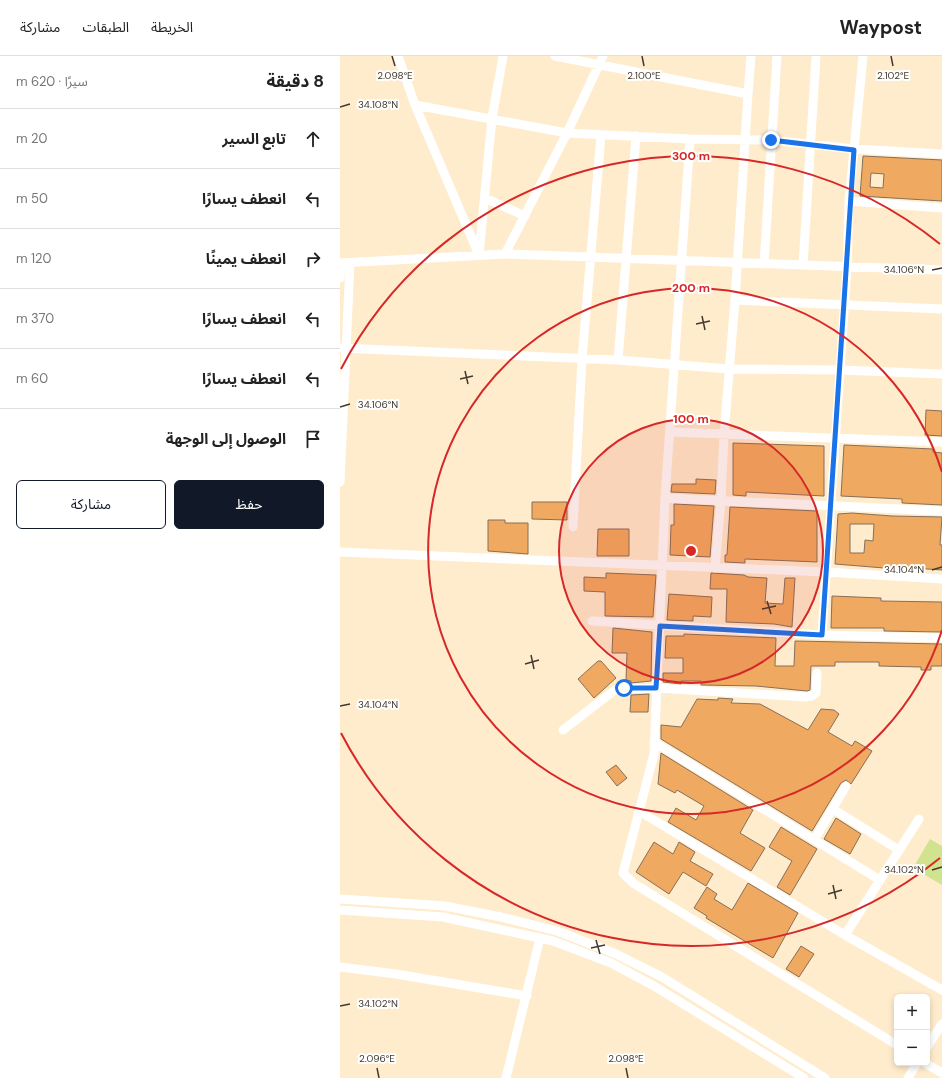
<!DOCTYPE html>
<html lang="ar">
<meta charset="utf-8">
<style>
:root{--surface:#fff;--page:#f2f2f2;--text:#222;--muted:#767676;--line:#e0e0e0;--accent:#111827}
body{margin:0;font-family:"DM Sans","Noto Sans Arabic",sans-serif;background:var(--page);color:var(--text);direction:rtl}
.controls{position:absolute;right:12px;bottom:12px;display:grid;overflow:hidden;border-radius:6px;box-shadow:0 2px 6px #0003}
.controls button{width:36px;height:36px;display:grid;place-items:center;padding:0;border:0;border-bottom:1px solid var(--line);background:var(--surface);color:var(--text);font:20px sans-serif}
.stop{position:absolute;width:12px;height:12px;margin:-9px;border:3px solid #1a73e8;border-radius:50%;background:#fff}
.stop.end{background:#1a73e8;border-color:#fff;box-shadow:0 1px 4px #0008}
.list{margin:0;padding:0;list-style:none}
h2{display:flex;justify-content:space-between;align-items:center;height:52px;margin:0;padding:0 16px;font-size:17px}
h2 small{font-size:13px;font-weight:400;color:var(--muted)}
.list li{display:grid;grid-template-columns:26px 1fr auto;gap:12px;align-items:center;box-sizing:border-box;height:60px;padding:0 16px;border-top:1px solid var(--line)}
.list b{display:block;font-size:15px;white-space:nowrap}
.list em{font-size:13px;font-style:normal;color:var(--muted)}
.actions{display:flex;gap:8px;padding:12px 16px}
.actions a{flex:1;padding:9px 0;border:1px solid var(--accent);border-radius:6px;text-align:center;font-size:14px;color:var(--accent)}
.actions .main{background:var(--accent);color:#fff}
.icon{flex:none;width:22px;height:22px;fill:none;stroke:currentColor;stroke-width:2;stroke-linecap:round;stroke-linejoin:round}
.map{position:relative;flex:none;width:602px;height:1022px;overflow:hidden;direction:ltr}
header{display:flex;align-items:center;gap:24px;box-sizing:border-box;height:56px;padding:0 20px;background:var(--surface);border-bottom:1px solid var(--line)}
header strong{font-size:19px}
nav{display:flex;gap:22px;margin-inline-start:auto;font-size:14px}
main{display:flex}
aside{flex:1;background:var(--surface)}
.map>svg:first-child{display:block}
.green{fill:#d1e38f}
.building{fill:#efa960;stroke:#876f58;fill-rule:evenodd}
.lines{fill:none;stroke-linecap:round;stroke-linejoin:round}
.minor{stroke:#fff;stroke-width:9}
.route{stroke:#1a73e8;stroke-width:5}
.ticks{fill:none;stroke:#423a2e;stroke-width:1.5}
.ring{fill:none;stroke:#d62828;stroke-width:2}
.ticks-label{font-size:10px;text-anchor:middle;fill:#423a2e;stroke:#fff;stroke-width:4;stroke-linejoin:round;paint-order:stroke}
.centre{fill:#d62828;stroke:#fff;stroke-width:2}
.ring-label{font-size:12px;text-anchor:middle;font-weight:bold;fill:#d62828;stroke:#fff;stroke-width:4;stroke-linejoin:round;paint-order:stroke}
</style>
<header>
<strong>Waypost</strong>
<nav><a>الخريطة</a><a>الطبقات</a><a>مشاركة</a></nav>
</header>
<main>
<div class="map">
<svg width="602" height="1022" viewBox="0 0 602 1022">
<rect width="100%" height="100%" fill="#ffeccd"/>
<path class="green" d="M 590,783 L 602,790 L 602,829 L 573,812 Z"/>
<path class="building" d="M 523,100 L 602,104 L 602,145 L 520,140 ZM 531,117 L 544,118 L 543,132 L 530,131 Z
M 586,354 L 602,355 L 602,380 L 585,379 Z
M 393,387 L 484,390 L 484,440 L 406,436 L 406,440 L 393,439 Z
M 504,389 L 593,393 L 593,396 L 602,397 L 602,449 L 562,447 L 562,443 L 501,440 Z
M 356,423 L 376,424 L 375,438 L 331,436 L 332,428 L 356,428 Z
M 192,446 L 227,446 L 227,464 L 192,463 Z
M 334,448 L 374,450 L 370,501 L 330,499 L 331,469 L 334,469 Z
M 390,451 L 477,455 L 477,506 L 405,503 L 405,507 L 385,506 L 385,499 L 387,499 Z
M 512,457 L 552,460 L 602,461 L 600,489 L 602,489 L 602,514 L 544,510 L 544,512 L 495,508 L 498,458 ZM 510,468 L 534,468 L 533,485 L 525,484 L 524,497 L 510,497 Z
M 148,464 L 165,464 L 165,467 L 188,467 L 188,498 L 148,495 Z
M 258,473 L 289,473 L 289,500 L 257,500 Z
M 266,517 L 316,519 L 313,561 L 265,560 L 265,536 L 244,535 L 244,521 L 266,522 Z
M 371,517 L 404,519 L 408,521 L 427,522 L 425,547 L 443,548 L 445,522 L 455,522 L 452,571 L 434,568 L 386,566 L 387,533 L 370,533 Z
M 329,538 L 372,541 L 371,561 L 353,560 L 353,565 L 327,564 Z
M 492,540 L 541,542 L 541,545 L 602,546 L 602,576 L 544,575 L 544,572 L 491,572 Z
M 273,572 L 312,576 L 311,625 L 291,627 L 291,625 L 286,624 L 287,597 L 272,597 Z
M 344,578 L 436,582 L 435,610 L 454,610 L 455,585 L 602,588 L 602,610 L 591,610 L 591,614 L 581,614 L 581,611 L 539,610 L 539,606 L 495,606 L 495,610 L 471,610 L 470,634 L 467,635 L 416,630 L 361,629 L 361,625 L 341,625 L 341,628 L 323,626 L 323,617 L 343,617 L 343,602 L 325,602 L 326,580 L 344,580 Z
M 258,605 L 261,605 L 276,622 L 254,642 L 238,623 Z
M 309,638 L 308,656 L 290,656 L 291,639 Z
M 378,642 L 393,643 L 391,647 L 420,648 L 468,674 L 481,653 L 494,654 L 499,658 L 488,676 L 512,690 L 515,685 L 532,695 L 511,728 L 506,724 L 501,727 L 472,775 L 321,683 L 321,669 L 341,671 L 357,643 L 378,644 Z
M 321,697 L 413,754 L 400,777 L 425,792 L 411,815 L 328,766 L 336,752 L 356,764 L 364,750 L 337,734 L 335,737 L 318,728 Z
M 276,709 L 287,722 L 277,730 L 266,716 Z
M 496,762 L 521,778 L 510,798 L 484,783 Z
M 441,771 L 477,793 L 450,839 L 437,831 L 452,805 L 429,791 Z
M 314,786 L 333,798 L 339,786 L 355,796 L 350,805 L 373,818 L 366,830 L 343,816 L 329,838 L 296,816 Z
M 408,827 L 458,857 L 433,902 L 366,862 L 367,860 L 354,852 L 367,831 L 377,838 L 374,843 L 392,854 Z
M 461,890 L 474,898 L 459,921 L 446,913 Z"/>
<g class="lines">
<path class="minor" d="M 58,0 L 75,49 L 139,199
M 215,0 L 408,38 L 411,0
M 75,49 L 227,77 L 350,83 L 431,84 L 514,93 L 602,98
M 350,83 L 325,442 L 314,698 L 283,817 L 293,827 L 557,989
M 145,142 L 185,160
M 509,145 L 602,152
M 165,198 L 227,77 L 263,0
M 139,199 L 152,62 L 163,0
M 0,207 L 165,198 L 602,214
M 424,208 L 437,0
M 463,209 L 476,0
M 0,222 L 1,207
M 395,244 L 602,253
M 0,292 L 278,304 L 389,313 L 500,314 L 602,318
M 278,304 L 296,80
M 330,376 L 602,386
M 0,426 L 10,207
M 325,442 L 602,455
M 233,471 L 242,303 L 261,79
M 0,496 L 486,516 L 602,523
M 375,512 L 381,444 L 384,378 L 395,244 L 408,38
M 252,565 L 482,579 L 507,211 L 509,145 L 523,0
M 482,579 L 602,582
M 223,674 L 276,633 L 316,632 L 466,641 L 472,640 L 476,637 L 477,617
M 314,686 L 540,824
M 493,753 L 559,794
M 299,755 L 505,879 L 602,934
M 474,784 L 506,730
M 0,843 L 105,850 L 161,861 L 217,875 L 274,897 L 322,921 L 485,1022
M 0,854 L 103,861 L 213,885 L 271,907 L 314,930 L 464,1022
M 505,879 L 579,763
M 0,911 L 56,918 L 187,940
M 587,991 L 602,968
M 585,1007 L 602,1017
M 166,1022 L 200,882
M 568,1022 L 577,1007"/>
</g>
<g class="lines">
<path class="route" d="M 284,632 L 316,632 L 320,570 L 482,579 L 514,94 L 431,84"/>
</g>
<path class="ticks" d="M 52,0 L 55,10M 302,0 L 304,10M 551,0 L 553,10M 0,51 L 10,48M 592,214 L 602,212M 362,260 L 365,274M 356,268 L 370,265M 125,315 L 128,328M 120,323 L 133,320M 0,351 L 10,348M 592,514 L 602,511M 427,545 L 431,558M 422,553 L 436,550M 191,599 L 194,613M 185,608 L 199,604M 0,650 L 10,648M 592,814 L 602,811M 493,829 L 496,843M 488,838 L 502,834M 256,884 L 260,898M 251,892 L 265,889M 0,950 L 10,948M 37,1012 L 39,1022M 286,1012 L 288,1022"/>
<circle cx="351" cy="495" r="132" fill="#d62828" fill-opacity=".12"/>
<g class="ring">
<circle cx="351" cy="495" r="132"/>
<path d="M602 574A263 263 0 1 1 602 416"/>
<path d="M600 802A395 395 0 0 1 1 677M1 313A395 395 0 0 1 600 188"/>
</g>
<g class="ticks-label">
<text x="55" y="23">2.098°E</text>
<text x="304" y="23">2.100°E</text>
<text x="553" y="23">2.102°E</text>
<text x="38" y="52">34.108°N</text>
<text x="564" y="217">34.106°N</text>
<text x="38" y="352">34.106°N</text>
<text x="564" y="517">34.104°N</text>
<text x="38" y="652">34.104°N</text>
<text x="564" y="817">34.102°N</text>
<text x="38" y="951">34.102°N</text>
<text x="37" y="1006">2.096°E</text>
<text x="286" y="1006">2.098°E</text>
</g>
<circle cx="351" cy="495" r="6" class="centre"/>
<g class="ring-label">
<text x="351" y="104">300 m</text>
<text x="351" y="236">200 m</text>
<text x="351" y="367">100 m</text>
</g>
</svg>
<div class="controls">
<button>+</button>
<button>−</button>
</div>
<div class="stop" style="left:284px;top:632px"></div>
<div class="stop end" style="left:431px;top:84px"></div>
</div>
<aside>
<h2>8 دقيقة<small>سيرًا · 620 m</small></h2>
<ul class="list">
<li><svg class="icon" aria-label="ahead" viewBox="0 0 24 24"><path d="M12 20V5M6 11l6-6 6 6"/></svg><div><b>تابع السير</b></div><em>20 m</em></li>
<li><svg class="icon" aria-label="left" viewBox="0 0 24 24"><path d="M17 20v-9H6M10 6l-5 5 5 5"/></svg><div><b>انعطف يسارًا</b></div><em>50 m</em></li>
<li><svg class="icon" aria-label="right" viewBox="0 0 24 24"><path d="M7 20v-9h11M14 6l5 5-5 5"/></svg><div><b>انعطف يمينًا</b></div><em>120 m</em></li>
<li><svg class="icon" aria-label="left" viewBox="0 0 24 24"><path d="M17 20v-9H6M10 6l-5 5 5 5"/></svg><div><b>انعطف يسارًا</b></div><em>370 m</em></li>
<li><svg class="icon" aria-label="left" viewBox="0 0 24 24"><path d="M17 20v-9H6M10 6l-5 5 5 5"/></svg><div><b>انعطف يسارًا</b></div><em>60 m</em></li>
<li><svg class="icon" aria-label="arrive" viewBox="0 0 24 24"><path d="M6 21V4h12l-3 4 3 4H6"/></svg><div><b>الوصول إلى الوجهة</b></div></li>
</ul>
<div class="actions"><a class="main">حفظ</a><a>مشاركة</a></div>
</aside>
</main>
